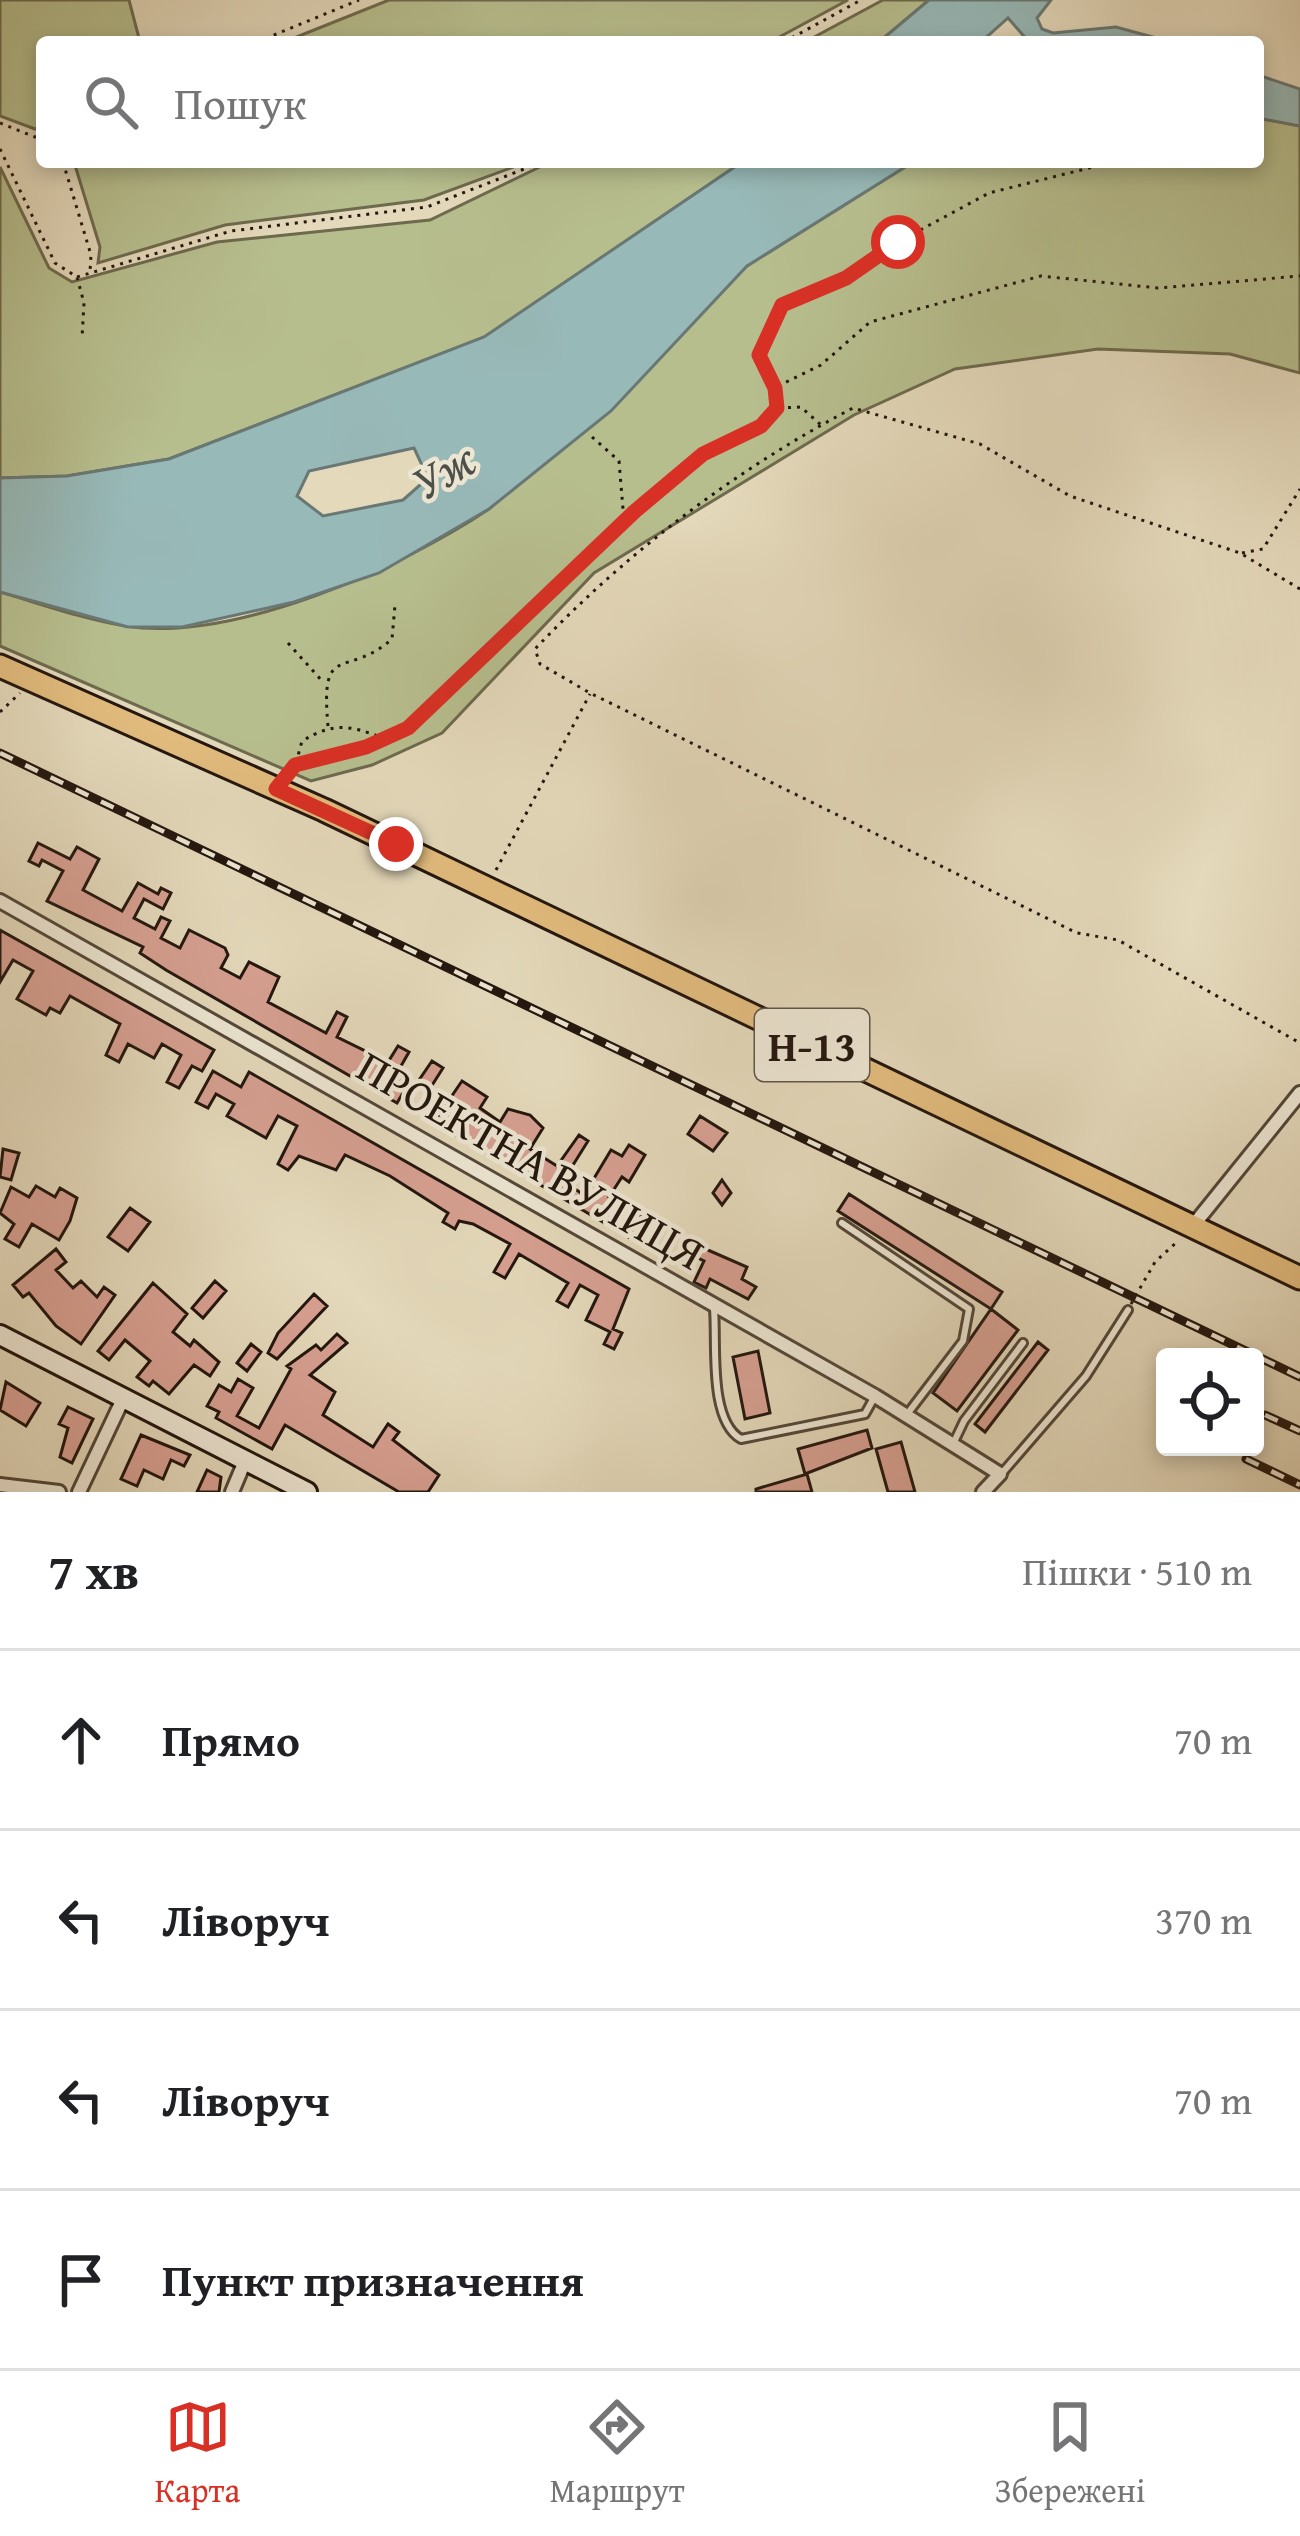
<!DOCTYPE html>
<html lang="uk">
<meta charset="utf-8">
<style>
:root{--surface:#fff;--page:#f6f6f6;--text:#202124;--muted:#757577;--line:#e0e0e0;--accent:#d93025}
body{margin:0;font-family:"Gentium Book Plus",serif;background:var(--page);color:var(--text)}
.controls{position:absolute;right:36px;bottom:36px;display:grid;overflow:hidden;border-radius:12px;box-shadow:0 6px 18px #0003}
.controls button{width:108px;height:108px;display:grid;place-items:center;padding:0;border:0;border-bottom:3px solid var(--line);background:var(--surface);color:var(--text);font:60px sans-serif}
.stop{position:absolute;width:36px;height:36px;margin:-27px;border:9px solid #d93025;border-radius:50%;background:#fff}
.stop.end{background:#d93025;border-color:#fff;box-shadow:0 3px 12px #0008}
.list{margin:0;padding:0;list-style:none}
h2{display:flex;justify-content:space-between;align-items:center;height:156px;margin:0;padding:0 48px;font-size:51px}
h2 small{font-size:39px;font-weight:400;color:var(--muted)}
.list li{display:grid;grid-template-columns:78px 1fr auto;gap:36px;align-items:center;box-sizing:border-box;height:180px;padding:0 48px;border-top:3px solid var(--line)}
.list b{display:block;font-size:45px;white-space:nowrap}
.list em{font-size:39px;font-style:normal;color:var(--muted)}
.icon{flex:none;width:66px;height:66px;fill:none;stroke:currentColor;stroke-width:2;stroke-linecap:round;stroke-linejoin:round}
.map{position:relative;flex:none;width:1300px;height:1492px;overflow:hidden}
.search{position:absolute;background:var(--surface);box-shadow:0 6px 18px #0003;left:36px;right:36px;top:36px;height:132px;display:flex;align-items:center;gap:30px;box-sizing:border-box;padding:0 42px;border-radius:12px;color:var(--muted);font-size:45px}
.sheet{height:876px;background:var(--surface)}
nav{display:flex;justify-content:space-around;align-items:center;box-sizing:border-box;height:168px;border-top:3px solid var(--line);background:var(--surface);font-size:33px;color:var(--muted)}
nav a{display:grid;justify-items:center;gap:6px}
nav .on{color:var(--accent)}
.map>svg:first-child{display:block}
.green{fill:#b7be8e;stroke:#6d6a4e;stroke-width:3}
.water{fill:#97b9b8;stroke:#697874;stroke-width:3;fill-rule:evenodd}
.building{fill:#d7a092;stroke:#23160e;stroke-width:3}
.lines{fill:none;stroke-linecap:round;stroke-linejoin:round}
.lane-casing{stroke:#534739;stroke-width:12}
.street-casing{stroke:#534739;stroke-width:18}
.secondary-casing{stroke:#23160e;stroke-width:24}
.primary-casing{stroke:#23160e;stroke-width:27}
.path{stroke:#23160e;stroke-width:3;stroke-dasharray:3 6;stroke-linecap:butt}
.lane{stroke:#ede6d3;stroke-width:6}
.street{stroke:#ede6d3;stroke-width:12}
.secondary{stroke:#ede6d3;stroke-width:18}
.primary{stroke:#e2bc7e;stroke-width:21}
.rail-casing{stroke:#23160e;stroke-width:9}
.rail{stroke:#ede6d3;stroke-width:4.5;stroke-dasharray:14;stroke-linecap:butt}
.route{stroke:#d93025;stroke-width:15}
.labels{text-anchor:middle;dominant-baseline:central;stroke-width:9;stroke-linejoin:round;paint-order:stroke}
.shield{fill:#ede6d3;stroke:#605449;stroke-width:3}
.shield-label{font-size:42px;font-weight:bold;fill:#23160e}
.street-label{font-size:45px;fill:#23160e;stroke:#ede6d3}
.water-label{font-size:48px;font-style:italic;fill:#4c4f4a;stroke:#ede6d3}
</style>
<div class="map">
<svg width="1300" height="1492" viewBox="0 0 1300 1492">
<rect width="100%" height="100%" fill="#e4d9bb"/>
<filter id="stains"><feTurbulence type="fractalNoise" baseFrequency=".00167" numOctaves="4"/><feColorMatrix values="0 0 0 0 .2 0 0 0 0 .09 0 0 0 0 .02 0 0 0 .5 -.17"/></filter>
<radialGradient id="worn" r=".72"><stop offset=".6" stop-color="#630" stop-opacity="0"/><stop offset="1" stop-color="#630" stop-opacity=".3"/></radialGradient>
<path class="green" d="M 0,0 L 129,0 L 140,42 L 42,42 L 42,125 L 35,129 L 0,116 Z
M 389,0 L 848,0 L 770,42 L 284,42 Z
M 883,0 L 929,0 L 879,42 L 805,42 Z
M 1258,118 L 1300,126 L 1300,373 L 1230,354 L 1098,349 L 955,369 L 854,415 L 594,573 L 442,733 L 372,765 L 311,781 L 0,646 L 0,592 C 41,604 83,619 125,626 C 233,643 401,568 489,509 L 747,266 L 913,162 L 1258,162 Z
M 74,162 L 527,162 L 424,200 L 225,225 L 98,263 L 100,247 Z
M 550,162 L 742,162 L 485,337 L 169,459 L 67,476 L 0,478 L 0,167 L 49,268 L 72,282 L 217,242 L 430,220 Z"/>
<path class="water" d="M 929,0 L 1051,0 L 1037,18 L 1042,29 L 1053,33 L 1116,27 L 1171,42 L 1029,42 L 1008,18 L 981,42 L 879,42 Z
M 1258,75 L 1300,89 L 1300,126 L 1258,118 Z
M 742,162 L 913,162 L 747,266 L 611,411 L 489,509 L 379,573 L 294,602 L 182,627 L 128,627 L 0,592 L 0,478 L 67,476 L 169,459 L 484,337 ZM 414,448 L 428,478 L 403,500 L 323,516 L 297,496 L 309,471 Z"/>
<path class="building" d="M 38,843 L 70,859 L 77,847 L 99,859 L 83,890 L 122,911 L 138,883 L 158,894 L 161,888 L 171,893 L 163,909 L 144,899 L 134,918 L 155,929 L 161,917 L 170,921 L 161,938 L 180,948 L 189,930 L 225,948 L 228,955 L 221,968 L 240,978 L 249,962 L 279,977 L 268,1002 L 326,1033 L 337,1012 L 347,1017 L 337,1037 L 388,1062 L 398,1046 L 409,1052 L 397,1073 L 410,1081 L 397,1103 L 166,970 L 140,953 L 143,947 L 47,901 L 63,871 L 42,860 L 39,866 L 29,861 Z
M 0,930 L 214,1050 L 202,1071 L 192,1066 L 179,1088 L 167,1082 L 181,1055 L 162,1044 L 154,1058 L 128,1044 L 119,1062 L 106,1055 L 120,1024 L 70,996 L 60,1013 L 50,1008 L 46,1015 L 17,999 L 33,971 L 13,960 L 0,982 Z
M 432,1061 L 443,1068 L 429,1090 L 417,1083 Z
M 213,1071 L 241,1087 L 249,1072 L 629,1289 L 613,1329 L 622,1333 L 614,1349 L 604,1344 L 610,1332 L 586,1320 L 598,1295 L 580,1285 L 568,1307 L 557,1301 L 568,1283 L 519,1254 L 505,1278 L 494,1272 L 510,1244 L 473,1224 L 459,1221 L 455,1229 L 443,1222 L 448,1213 L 390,1176 L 345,1155 L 336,1170 L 299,1156 L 288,1170 L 278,1164 L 297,1126 L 278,1116 L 266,1138 L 227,1116 L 234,1104 L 216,1094 L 208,1108 L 196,1102 Z
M 462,1081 L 487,1097 L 480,1108 L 500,1122 L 508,1109 L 530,1115 L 543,1128 L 530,1149 L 557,1166 L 579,1135 L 588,1141 L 563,1181 L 584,1195 L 611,1150 L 622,1156 L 629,1145 L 645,1155 L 629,1182 L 622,1177 L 609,1197 L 640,1216 L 628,1237 L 434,1122 Z
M 700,1116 L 727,1133 L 713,1151 L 688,1134 Z
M 3,1149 L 19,1153 L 11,1180 L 0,1177 Z
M 722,1180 L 731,1193 L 722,1205 L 713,1193 Z
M 36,1186 L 55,1197 L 60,1188 L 77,1198 L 70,1221 L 59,1240 L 32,1224 L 19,1247 L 5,1239 L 14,1224 L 0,1213 L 11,1187 L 29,1197 Z
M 849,1194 L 1002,1292 L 991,1309 L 838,1211 Z
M 130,1208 L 150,1222 L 128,1251 L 108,1237 Z
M 701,1247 L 747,1267 L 742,1279 L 756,1287 L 748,1299 L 710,1279 L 706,1288 L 694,1282 L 704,1261 L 696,1257 Z
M 56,1249 L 66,1262 L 56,1270 L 73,1288 L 81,1281 L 97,1297 L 104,1287 L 115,1295 L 81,1344 L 56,1326 L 29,1293 L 23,1297 L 13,1285 Z
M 215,1281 L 226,1291 L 203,1318 L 192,1308 Z
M 153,1283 L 187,1314 L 173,1332 L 190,1346 L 194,1340 L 219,1362 L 210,1376 L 194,1365 L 169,1394 L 153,1381 L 149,1386 L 137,1377 L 150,1361 L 125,1340 L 109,1360 L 98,1351 Z
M 314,1294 L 327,1306 L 277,1359 L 268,1353 L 278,1333 Z
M 991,1309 L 1018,1330 L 957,1411 L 933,1393 Z
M 337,1334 L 347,1343 L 310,1375 L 335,1392 L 323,1415 L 373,1447 L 388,1424 L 399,1432 L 393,1440 L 439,1475 L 428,1492 L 399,1492 L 285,1425 L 272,1449 L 216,1418 L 219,1412 L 207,1406 L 219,1385 L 231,1392 L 238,1379 L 253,1388 L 237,1416 L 259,1428 L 291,1369 L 287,1366 L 316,1345 L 321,1350 Z
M 1038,1342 L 1048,1350 L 985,1432 L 975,1424 Z
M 251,1344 L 261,1352 L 247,1371 L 237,1363 Z
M 758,1351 L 770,1413 L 745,1419 L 733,1357 Z
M 6,1382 L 40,1403 L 26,1426 L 0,1410 Z
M 68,1407 L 93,1419 L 72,1463 L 60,1457 L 68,1428 L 59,1424 Z
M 867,1430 L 872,1448 L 805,1474 L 798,1449 Z
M 141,1435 L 190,1455 L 184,1466 L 171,1460 L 163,1479 L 144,1470 L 137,1486 L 121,1479 Z
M 901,1442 L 915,1492 L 888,1492 L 876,1449 Z
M 207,1470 L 221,1477 L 219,1492 L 197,1492 Z
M 807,1474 L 812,1492 L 756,1492 L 756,1489 Z"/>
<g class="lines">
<g class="lane-casing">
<path id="lane" d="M 842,1223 L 969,1309 L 963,1341 L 908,1413
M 714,1309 C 717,1343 708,1420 741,1439 L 865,1414 L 875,1396
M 954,1442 L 964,1421 L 1023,1343
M 1003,1472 L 1086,1376 L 1128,1310"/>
</g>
<g class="street-casing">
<path id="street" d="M 0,901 L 875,1396 L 1000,1474 L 983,1492
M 1192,1227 L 1300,1093
M 0,1485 L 59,1492
M 79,1492 L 123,1399
M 232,1492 L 245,1461"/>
</g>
<g class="secondary-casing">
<path id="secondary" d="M 0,1335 L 307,1492"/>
</g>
<g class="primary-casing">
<path id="primary" d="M 0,666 L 324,810 L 1300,1278"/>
</g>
<path class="path" d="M 257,42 L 359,0
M 784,42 L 861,0
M 0,123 L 35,137 L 42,133
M 0,149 L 55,263 L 77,277 L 84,303 L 82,338
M 63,162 L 91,255 L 90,271
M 77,277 L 231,231 L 427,207 L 542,162
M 778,386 L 821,365 L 870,322 L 1041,276 L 1158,288 L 1300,276
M 779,408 L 801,407 L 821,425
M 592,437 L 619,461 L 624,521
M 1242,553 L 1263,549 L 1300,489
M 1300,589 L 1240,553 L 1070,496 L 980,444 L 853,408 C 736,469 625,554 535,649 L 540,664 L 590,693 L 1077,933 L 1118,940 L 1300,1043
M 288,643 L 323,682
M 0,712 L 20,693
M 328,726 C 320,639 346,680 392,639 L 395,605
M 296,763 L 302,741 C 334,722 349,725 383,738
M 288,773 L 295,765 L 366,747 L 408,728 L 470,675 L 634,513 L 703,454 L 762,426 L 777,408 L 775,388 L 759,355 L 783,305 L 846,278 L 898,242 L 989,193 L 1109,163
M 496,870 L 590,694
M 1131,1304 L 1155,1262 L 1179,1240"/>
<use href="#lane" class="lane"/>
<use href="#street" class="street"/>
<use href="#secondary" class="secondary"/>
<use href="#primary" class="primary"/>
<g class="rail-casing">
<path id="rail" d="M 0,753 L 1300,1377
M 1265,1415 L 1300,1431
M 1246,1459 L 1300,1485"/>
</g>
<use href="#rail" class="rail"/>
</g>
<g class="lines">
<path class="route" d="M 396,844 L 276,789 L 295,765 L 366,747 L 408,728 L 634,512 L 703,454 L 761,426 L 777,408 L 775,388 L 759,355 L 782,305 L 846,278 L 898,242"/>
</g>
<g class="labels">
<rect class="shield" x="755" y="1009" width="114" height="72" rx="9"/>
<g class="shield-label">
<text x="812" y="1045">Н-13</text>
</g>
<g class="street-label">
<text transform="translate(531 1159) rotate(30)">ПРОЕКТНА ВУЛИЦЯ</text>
</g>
<g class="water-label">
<text transform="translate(443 470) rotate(-30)">Уж</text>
</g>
</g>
<rect width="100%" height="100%" filter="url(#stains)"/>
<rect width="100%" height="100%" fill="url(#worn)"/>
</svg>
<div class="controls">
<button><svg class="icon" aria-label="locate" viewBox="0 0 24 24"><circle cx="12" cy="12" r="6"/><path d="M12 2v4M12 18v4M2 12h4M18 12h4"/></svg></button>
</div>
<div class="stop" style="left:898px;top:242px"></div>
<div class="stop end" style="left:396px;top:844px"></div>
<div class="search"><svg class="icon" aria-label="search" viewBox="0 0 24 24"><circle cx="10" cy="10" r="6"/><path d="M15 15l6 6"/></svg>Пошук</div>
</div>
<section class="sheet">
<h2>7 хв<small>Пішки · 510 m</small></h2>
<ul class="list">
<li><svg class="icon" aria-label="ahead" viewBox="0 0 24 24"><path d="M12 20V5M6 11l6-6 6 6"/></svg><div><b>Прямо</b></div><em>70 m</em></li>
<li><svg class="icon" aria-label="left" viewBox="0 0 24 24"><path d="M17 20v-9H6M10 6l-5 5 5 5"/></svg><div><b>Ліворуч</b></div><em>370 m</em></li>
<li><svg class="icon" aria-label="left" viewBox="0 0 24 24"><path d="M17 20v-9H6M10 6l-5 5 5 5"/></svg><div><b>Ліворуч</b></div><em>70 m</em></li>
<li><svg class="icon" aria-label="arrive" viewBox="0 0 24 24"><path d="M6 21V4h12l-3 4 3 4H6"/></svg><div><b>Пункт призначення</b></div></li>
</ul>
</section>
<nav>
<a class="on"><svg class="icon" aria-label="map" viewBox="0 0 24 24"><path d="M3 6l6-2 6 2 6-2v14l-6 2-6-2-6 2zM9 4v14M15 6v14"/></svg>Карта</a>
<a><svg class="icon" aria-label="directions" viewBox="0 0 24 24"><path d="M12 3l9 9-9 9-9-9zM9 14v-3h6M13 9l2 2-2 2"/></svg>Маршрут</a>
<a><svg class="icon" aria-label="saved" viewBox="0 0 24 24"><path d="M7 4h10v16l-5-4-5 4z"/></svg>Збережені</a>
</nav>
